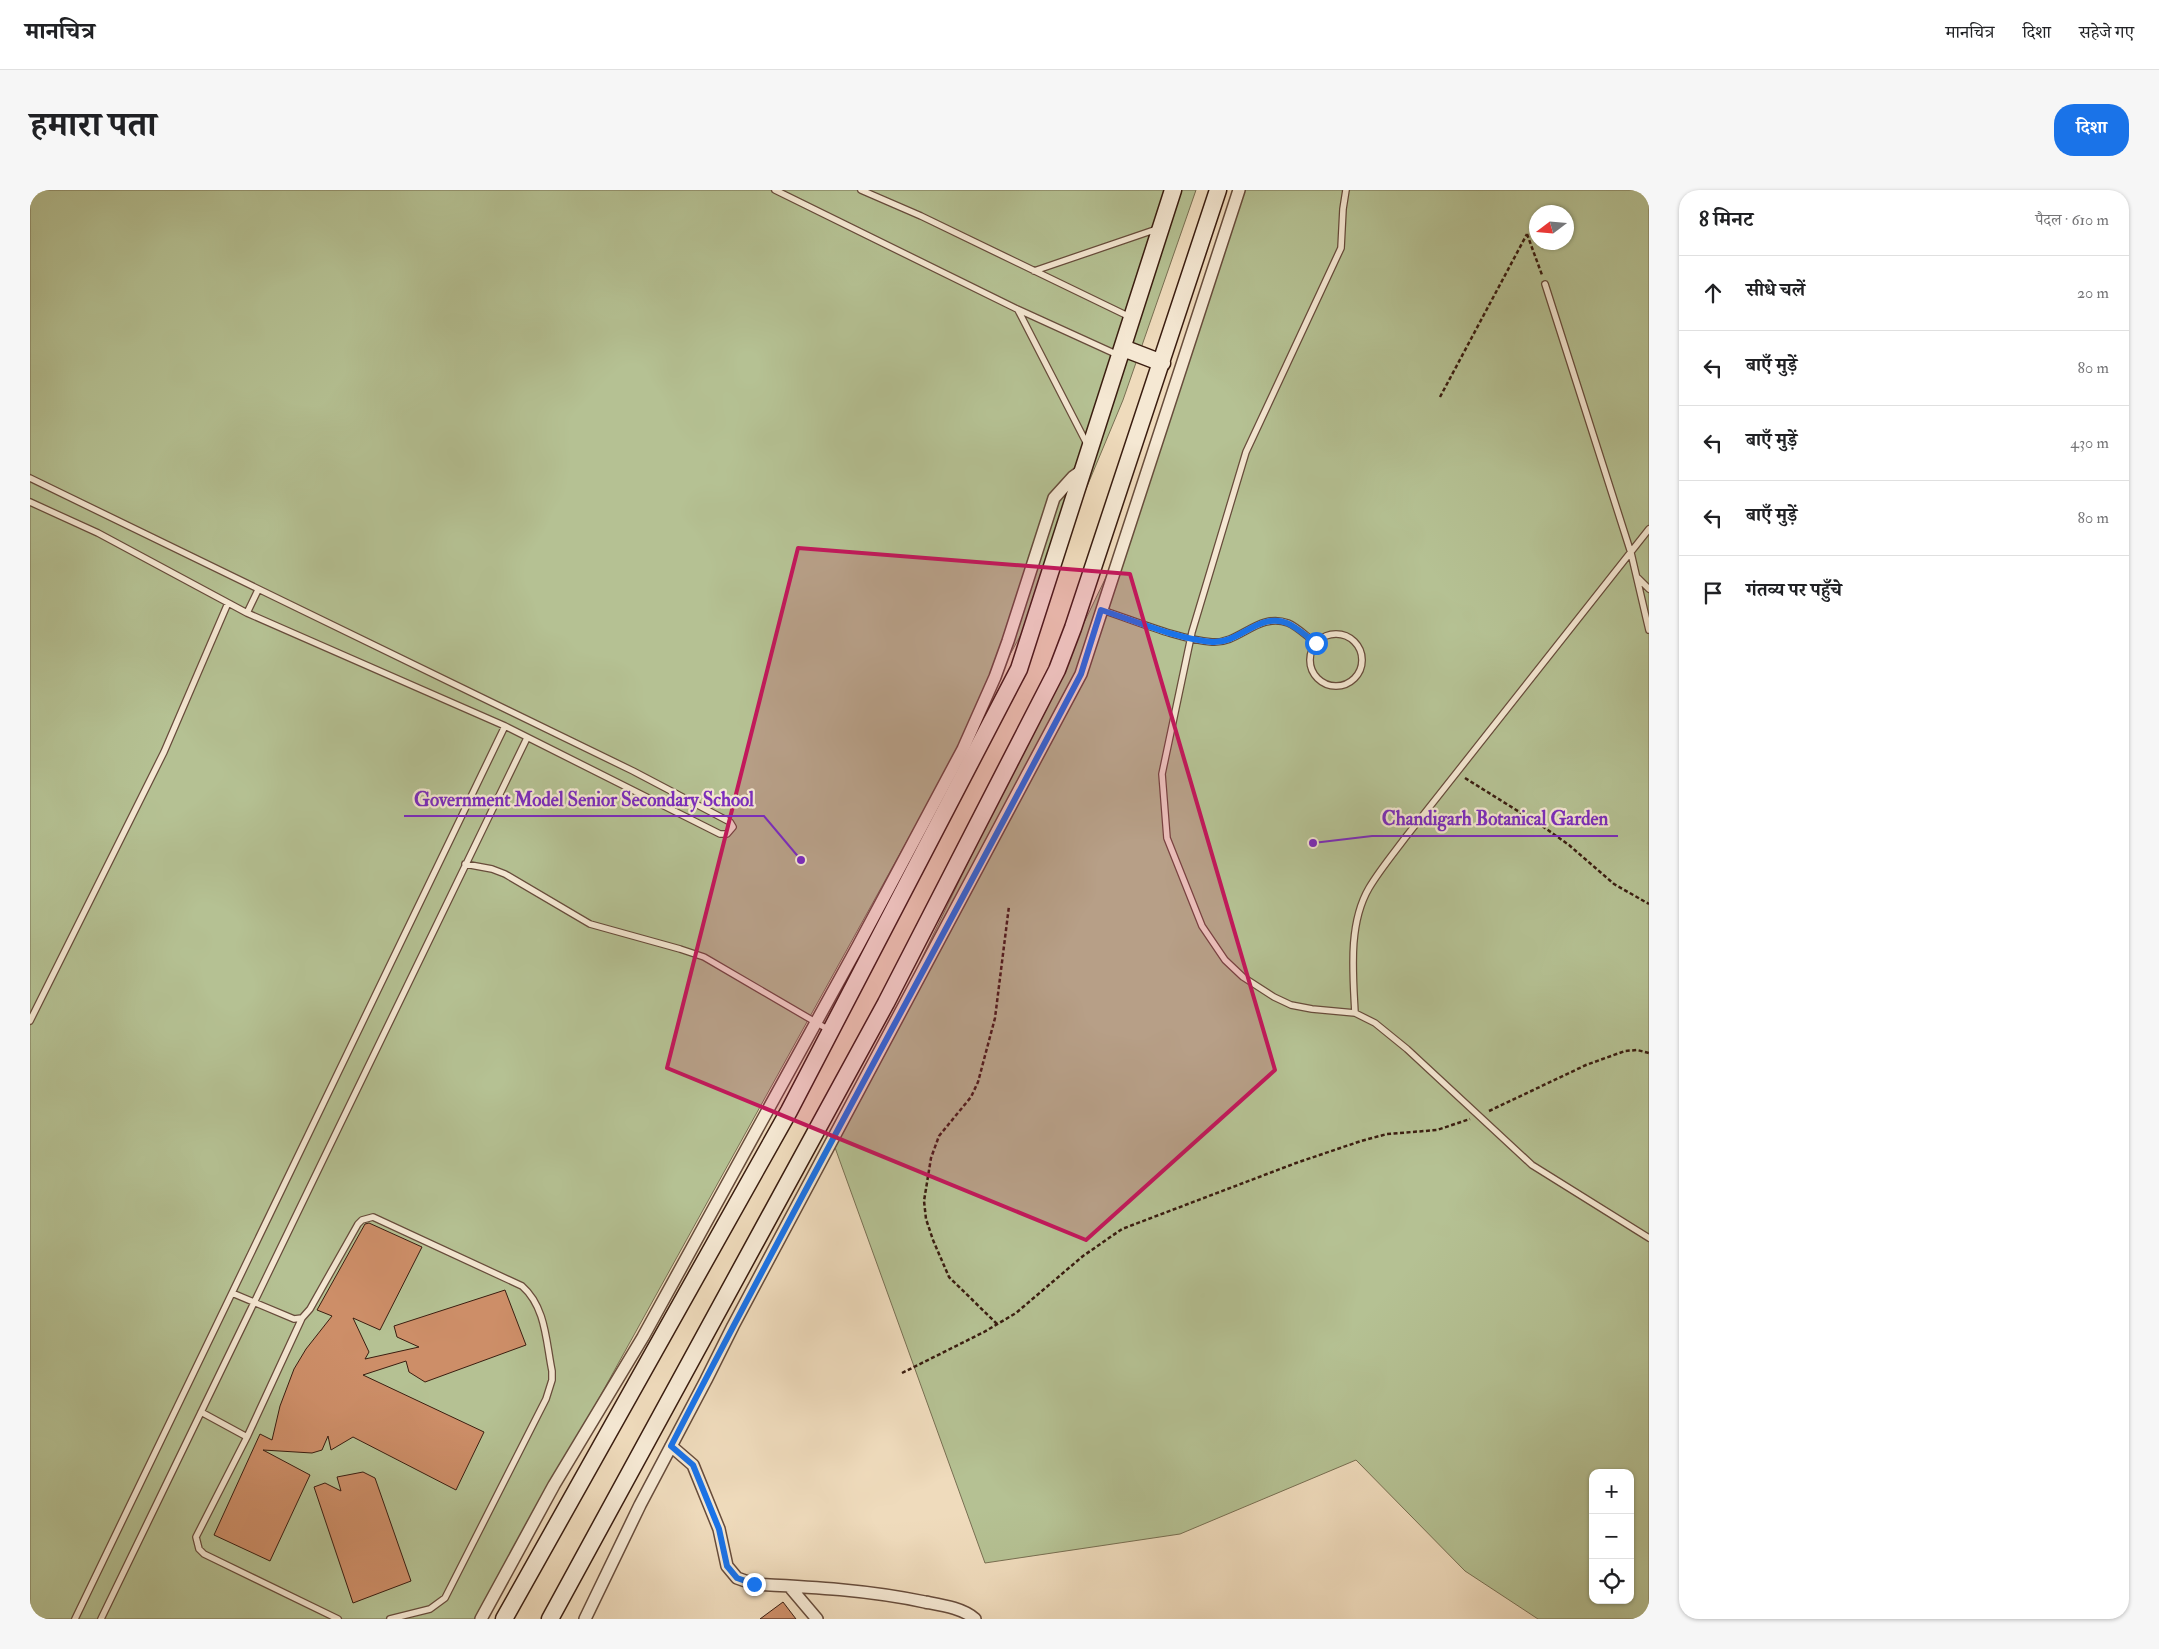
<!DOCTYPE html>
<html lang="hi">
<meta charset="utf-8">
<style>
:root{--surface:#fff;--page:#f6f6f6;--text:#202124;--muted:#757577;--line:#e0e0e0;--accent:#1a73e8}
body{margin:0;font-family:"IM FELL Double Pica","Noto Serif Devanagari",serif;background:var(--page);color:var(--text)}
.controls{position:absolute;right:15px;bottom:15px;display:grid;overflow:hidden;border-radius:10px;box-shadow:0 1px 4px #0004}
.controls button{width:45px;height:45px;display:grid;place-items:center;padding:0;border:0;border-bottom:1px solid var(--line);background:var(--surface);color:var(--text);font:25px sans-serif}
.compass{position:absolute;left:1499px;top:15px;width:45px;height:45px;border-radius:50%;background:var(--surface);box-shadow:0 1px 4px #0004;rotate:254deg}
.stop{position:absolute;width:15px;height:15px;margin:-11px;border:4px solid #1a73e8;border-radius:50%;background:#fff}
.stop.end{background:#1a73e8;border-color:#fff;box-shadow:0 1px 5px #0008}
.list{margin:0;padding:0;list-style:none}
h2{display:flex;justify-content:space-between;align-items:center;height:65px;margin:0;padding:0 20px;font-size:21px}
h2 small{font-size:16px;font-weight:400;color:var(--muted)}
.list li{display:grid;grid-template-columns:32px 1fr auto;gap:15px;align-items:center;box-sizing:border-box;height:75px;padding:0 20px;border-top:1px solid var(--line)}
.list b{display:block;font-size:19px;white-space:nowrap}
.list em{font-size:16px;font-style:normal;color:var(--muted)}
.icon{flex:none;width:28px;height:28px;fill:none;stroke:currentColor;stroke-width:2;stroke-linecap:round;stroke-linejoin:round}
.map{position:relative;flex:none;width:1619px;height:1429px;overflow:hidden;border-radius:20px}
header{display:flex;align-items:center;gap:30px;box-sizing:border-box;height:70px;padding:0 25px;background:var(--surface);border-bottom:1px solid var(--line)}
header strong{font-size:24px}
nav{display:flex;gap:28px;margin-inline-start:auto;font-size:18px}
.intro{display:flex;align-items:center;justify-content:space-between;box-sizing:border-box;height:120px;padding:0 30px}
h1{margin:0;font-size:35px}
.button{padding:12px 22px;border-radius:20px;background:var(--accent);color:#fff;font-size:18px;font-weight:700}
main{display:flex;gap:30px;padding:0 30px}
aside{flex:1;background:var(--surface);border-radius:20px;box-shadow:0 1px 4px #0004}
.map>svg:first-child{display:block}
.green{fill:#b5c193;stroke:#786f52;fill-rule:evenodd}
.building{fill:#cd8e68;stroke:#3a1d10}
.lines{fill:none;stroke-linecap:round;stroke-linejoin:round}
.service-casing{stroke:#674c3b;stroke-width:8}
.minor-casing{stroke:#674c3b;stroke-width:14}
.secondary-casing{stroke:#3a1d10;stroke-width:19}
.path{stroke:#3a1d10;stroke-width:2.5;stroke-dasharray:4 2.5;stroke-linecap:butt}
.service{stroke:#f5e8d3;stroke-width:5.5}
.minor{stroke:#f5e8d3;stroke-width:11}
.secondary{stroke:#f5e8d3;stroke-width:16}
.route{stroke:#1a73e8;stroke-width:6}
.marked{fill:#c2185b;fill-opacity:0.2;stroke:#c2185b;stroke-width:4;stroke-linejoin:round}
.leader{fill:none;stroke:#7b2cbf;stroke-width:2}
.callout-dot{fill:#7b2cbf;stroke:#f5e8d3;stroke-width:2}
.callout-label{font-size:19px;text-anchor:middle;font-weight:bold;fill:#7b2cbf;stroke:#f5e8d3;stroke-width:4.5;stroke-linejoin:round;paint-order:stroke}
</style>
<header>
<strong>मानचित्र</strong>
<nav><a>मानचित्र</a><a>दिशा</a><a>सहेजे गए</a></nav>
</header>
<div class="intro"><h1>हमारा पता</h1><a class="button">दिशा</a></div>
<main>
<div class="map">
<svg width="1619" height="1429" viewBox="0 0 1619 1429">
<rect width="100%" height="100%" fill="#efdbbc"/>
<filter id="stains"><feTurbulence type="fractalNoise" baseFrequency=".004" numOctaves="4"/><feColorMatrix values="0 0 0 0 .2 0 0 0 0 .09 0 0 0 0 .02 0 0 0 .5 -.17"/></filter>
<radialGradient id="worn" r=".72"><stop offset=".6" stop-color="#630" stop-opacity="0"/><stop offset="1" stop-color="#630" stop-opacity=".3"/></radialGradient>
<path class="green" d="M 0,0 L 1166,0 L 1093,210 L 1009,412 L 447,1429 L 0,1429 Z
M 1212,0 L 1619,0 L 1619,1429 L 1508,1429 L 1435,1381 L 1326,1270 L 1150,1344 L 955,1373 L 803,952 L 1092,354 ZM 1506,22 L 1536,22 L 1536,52 L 1506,52 ZM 1563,1283 L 1600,1283 L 1600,1410 L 1563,1410 Z"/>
<path class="building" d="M 339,1033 L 392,1057 L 350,1140 L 323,1128 L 339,1162 L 335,1169 L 389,1157 L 367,1147 L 364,1136 L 475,1100 L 496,1155 L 395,1192 L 379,1182 L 376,1171 L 333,1185 L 454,1242 L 426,1300 L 323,1247 L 301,1260 L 298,1246 L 292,1260 L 282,1263 L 233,1260 L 280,1285 L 240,1371 L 184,1345 L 230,1244 L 242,1250 L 250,1216 L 264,1179 L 276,1159 L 302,1126 L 287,1120 L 335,1034 Z
M 333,1282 L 345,1288 L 381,1391 L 323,1413 L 284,1297 L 295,1293 L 311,1301 L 307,1287 Z
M 753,1412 L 766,1429 L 730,1429 Z"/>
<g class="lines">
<g class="service-casing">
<path id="service" d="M 745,0 L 987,119 L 1088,165
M 831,0 L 891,26 L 1100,127
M 1316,0 L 1313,19 L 1311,58 L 1216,262 L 1162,442 L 1132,584 L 1137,648 L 1172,736 L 1195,770 L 1213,787 L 1244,807 L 1261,815 L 1282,819 L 1325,823 L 1345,833 L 1377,859 L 1502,975 L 1619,1048
M 1004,81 L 1127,39
M 1515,94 L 1601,363 L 1619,440
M 988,120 L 1058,256
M 0,288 L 603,581 L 700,632 L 703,637 L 697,644 L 690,644 L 475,536 L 217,423 L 68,343 L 0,312
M 1608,388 L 1619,399
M 1072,420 C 1103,430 1150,450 1182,452 C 1210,454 1228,422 1258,433 C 1268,437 1277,447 1286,453
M 217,423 L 228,400
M1280 470a26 26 0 1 1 52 0a26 26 0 1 1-52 0Z
M 435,674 L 462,679 L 475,684 L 560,734 L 650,759 L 674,767 L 799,840
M 1325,823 C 1323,783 1318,734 1339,698 C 1349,681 1363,664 1375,648 L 1619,339
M 0,831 L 134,562 L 198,413
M 202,1103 L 264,1129 L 272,1128
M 171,1222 L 217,1247
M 45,1429 L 475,536
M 71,1429 L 497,548
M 308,1429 L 174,1364 L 169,1359 L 166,1347 L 217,1247 L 272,1128 L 280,1119 L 328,1034 L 332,1030 L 343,1027 L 492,1096 C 516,1117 516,1152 522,1181 L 522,1190 L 516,1209 L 415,1408 L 400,1419 L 360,1429"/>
</g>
<g class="minor-casing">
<path id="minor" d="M 641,1256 L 663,1275 L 689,1339 L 697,1376 L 707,1388 L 724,1394 C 782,1397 839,1400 895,1412 C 911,1415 933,1418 945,1429
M 759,1396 L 787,1429
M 451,1429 L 524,1295 L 613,1147 L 828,756 L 933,559 L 965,487 L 978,451 L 1024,308 L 1043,287 L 1054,279
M 555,1429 L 610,1315 L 676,1190 L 703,1136 L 1051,484 L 1209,0"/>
</g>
<g class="secondary-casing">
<path id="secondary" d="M 1093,158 L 1132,173
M 474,1429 L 759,921 L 989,479 L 1143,0
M 520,1429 L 856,813 L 1027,480 L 1043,438 L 1188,0"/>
</g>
<path class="path" d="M 1497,44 L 1512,85
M 1410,207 L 1497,44
M 1435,588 L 1515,638 L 1539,655 L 1584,694 L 1619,714
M 1459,921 L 1556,875 L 1595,861 L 1607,860 L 1619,863
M 967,1134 L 919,1087 L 903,1050 L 896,1029 L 894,1011 L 901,968 L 909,946 L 941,907 L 948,892 L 965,828 L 979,716
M 872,1183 L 954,1142 L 986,1123 L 1053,1066 L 1092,1039 L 1266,973 L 1331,951 L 1357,944 L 1407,940 L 1440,929"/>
<use href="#service" class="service"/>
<use href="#minor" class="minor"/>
<use href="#secondary" class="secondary"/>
</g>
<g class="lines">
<path class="route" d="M 724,1394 L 707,1388 L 697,1376 L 689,1339 L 663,1275 L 641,1256 C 774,997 916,743 1051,484 L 1071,420 C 1103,430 1150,450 1182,452 C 1210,454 1228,422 1257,433 C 1267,437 1277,447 1286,453"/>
</g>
<path class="marked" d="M 768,358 L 1100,384 L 1245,880 L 1056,1050 L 637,878 Z"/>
<path class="leader" d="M771 670L734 626H374M1283 653L1342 646H1588"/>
<g class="callout-dot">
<circle cx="771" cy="670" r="5"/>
<circle cx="1283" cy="653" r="5"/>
</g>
<g class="callout-label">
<text x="554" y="616">Government Model Senior Secondary School</text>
<text x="1465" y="635">Chandigarh Botanical Garden</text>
</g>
<rect width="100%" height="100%" filter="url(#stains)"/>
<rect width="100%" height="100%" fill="url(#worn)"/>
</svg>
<div class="controls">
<button>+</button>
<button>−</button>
<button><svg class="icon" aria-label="locate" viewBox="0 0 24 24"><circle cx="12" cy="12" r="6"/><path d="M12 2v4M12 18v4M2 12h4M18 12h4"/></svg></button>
</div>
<svg class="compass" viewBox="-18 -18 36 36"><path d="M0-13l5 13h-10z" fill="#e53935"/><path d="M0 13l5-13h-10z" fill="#757577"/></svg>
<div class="stop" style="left:1286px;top:453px"></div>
<div class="stop end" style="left:724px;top:1394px"></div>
</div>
<aside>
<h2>8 मिनट<small>पैदल · 610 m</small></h2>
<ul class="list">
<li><svg class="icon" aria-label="ahead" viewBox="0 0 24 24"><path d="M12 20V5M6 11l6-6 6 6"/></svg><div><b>सीधे चलें</b></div><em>20 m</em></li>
<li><svg class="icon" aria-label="left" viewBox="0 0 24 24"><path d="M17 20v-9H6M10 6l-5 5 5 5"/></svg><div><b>बाएँ मुड़ें</b></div><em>80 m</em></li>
<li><svg class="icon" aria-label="left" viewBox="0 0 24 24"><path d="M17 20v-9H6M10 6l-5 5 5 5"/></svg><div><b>बाएँ मुड़ें</b></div><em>430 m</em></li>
<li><svg class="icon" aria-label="left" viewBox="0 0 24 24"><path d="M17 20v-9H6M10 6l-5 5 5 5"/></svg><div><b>बाएँ मुड़ें</b></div><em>80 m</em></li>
<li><svg class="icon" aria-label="arrive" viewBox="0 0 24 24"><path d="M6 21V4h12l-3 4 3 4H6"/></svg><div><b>गंतव्य पर पहुँचे</b></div></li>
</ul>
</aside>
</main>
